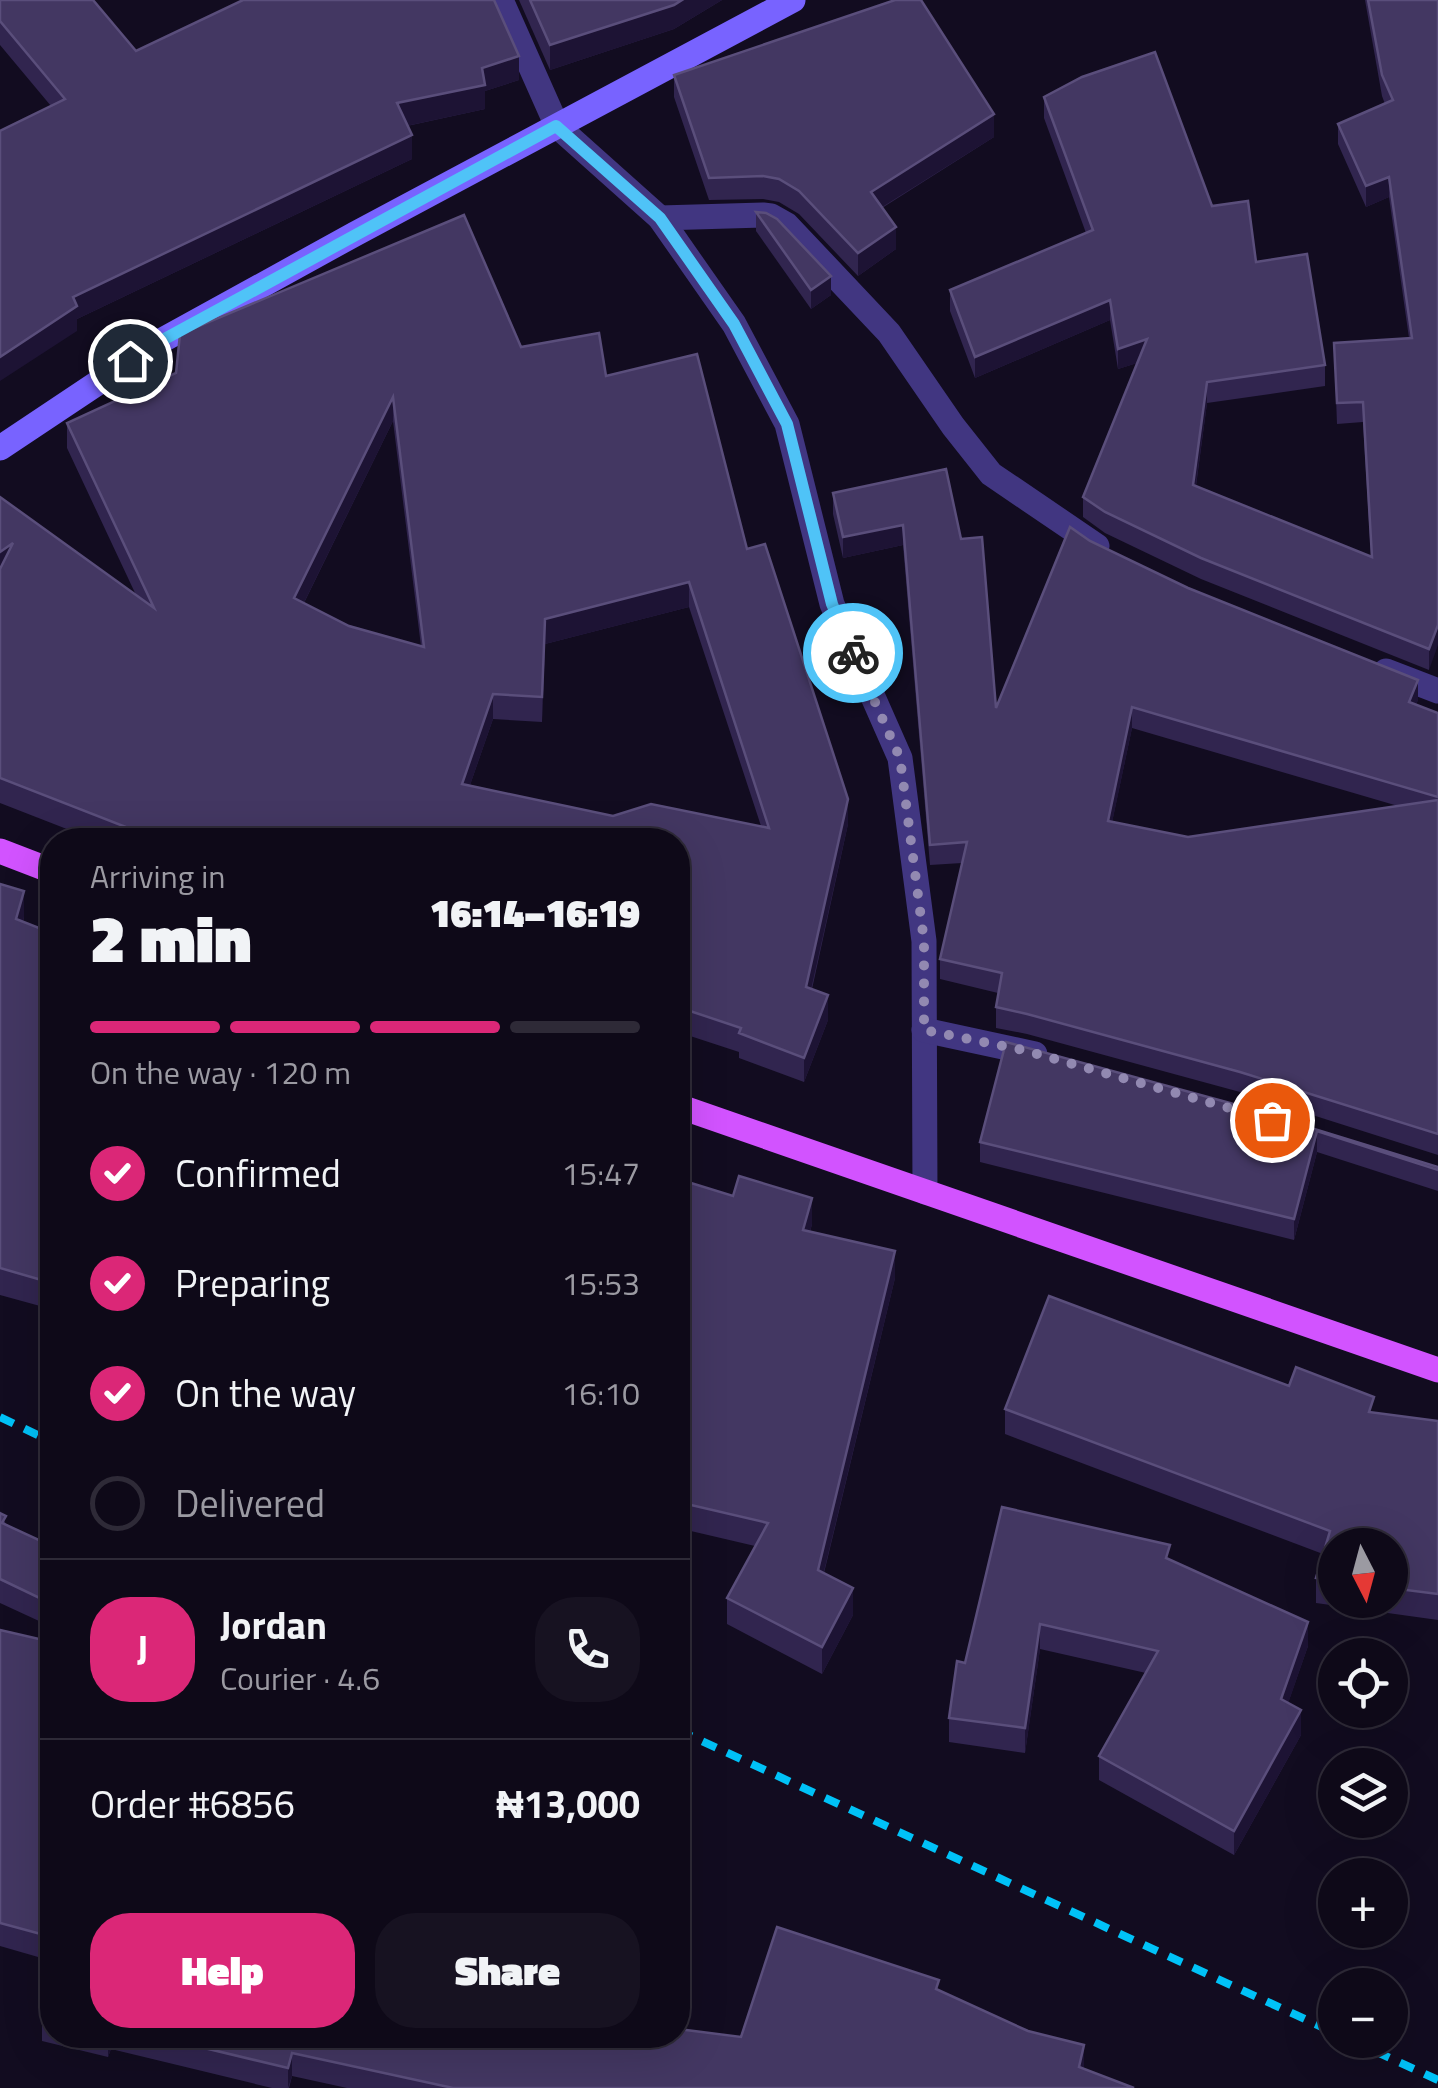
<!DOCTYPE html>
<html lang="en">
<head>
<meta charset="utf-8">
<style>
	:root { --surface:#0e0918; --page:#171221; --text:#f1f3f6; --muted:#9b9aa2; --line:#2e2a37; --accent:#db2777 }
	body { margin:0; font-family:"Titillium Web",sans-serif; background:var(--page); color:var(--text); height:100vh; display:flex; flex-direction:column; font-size:38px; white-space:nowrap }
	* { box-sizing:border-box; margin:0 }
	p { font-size:32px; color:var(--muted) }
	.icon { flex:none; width:55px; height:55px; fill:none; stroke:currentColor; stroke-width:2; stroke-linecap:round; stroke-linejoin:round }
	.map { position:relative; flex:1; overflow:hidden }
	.details { position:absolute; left:40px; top:828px; width:650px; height:1220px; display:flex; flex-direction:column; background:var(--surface); border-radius:40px; box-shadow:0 10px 40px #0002,0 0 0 2px var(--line) }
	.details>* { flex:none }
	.needle { width:65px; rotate:174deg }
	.buttons { position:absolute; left:1318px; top:1528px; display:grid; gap:20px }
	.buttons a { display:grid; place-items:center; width:90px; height:90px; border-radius:50%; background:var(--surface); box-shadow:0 10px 40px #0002,0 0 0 2px var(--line); font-size:50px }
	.pin { position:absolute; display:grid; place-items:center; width:85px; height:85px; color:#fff; margin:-42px; border:5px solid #fff; border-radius:50%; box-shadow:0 2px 10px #0007 }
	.courier { position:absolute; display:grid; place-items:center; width:100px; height:100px; margin:-50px; border:8px solid #4fc3f7; border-radius:50%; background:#fff; color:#222; box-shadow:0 2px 12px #0007 }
	.summary em { font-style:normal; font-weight:800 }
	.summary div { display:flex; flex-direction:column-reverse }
	.summary { display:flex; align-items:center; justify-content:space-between; height:170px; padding:0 50px }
	h1 { font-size:65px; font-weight:800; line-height:75px }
	.bar { display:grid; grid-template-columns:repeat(4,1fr); gap:15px 10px; align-content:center; height:120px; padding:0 50px }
	.bar i { height:12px; border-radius:8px; background:var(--line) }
	.bar .current { background:var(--accent) }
	.bar p { grid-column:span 4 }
	.line { display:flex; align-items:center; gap:25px; padding:0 50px; border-top:2px solid var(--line) }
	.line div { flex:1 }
	.round { display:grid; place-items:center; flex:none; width:105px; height:105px; border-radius:40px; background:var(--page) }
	ol { padding:0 50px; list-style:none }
	li { display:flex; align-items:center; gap:30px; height:110px }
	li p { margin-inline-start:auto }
	li .icon { padding:10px; border-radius:50%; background:var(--accent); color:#fff; stroke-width:4 }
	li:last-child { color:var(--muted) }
	li i { width:55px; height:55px; border:5px solid var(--line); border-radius:50% }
	.action { display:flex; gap:20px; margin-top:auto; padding:20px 50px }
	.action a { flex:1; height:115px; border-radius:40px; background:var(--accent); color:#fff; font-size:40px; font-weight:800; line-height:115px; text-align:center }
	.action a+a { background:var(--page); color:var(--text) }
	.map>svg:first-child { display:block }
</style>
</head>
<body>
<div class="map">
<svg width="1438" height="2088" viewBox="0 0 1438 2088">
	<rect width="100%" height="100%" fill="#120c20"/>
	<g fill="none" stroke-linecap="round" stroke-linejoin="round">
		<g stroke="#413681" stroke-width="25">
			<polyline points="501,0 557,126 660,218 734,324 787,424 832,604 900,758 924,941 925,1192"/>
			<polyline points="660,218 763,215 771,216 787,225 889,333 953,426 991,474 1097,546"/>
			<polyline points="1386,671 1438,691"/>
			<polyline points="924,1030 1035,1054"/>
		</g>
		<polyline stroke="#7863ff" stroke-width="25" points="0,448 159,342 355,234 793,0"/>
		<g stroke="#d253ff" stroke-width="25">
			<polyline points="0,851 52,871"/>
			<polyline points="678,1106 1438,1370"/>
		</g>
		<g stroke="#00c2f7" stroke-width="8" stroke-dasharray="15 12" stroke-linecap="butt">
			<polyline points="0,1417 52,1442"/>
			<polyline points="678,1730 1335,2033"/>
			<polyline points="1351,2040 1438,2080"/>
		</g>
	</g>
	<g fill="#31254f" fill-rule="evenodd">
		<polygon points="0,0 136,51 519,80 485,91 485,109 407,126 412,159 77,319 77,331 51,106 0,45"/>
		<polygon points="519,0 722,0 674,29 550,70"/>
		<polygon points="1365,0 1438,0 1429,670 1201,579 1105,533 1083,517 1083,497 1137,363 1118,369 1110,320 975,378 950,311 950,290 1086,233 1044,118 1044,97 1212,206 1256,262 1325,365 1325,386 1207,403 1196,486 1371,557 1363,422 1337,424 1334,343 1409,338 1389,197 1366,207 1338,144 1338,124 1385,104 1382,96"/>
		<polygon points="674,75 994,137 882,208 896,249 858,276 799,214 779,202 763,199 709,200 674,97"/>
		<polygon points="756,212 831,295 811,309 756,231"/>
		<path d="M521 347 606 376 747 549 848 824 812 989 828 1020 804 1082 739 1058V1052L678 1032V840H95L0 803V497L136 595 67 448V423ZM393 421 421 646 349 626 304 603ZM689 607 761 826 613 816 470 785 493 719 542 722 545 644Z"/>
		<path d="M946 469 996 708 1090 541 1418 700 1416 704 1438 713V1155L1240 1092 1027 1034 996 1028V1007L998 993 940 979V959L962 863 930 865 903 545 843 558 833 514V493ZM1132 728 1398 806 1188 837 1112 822Z"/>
		<polygon points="0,884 24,917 23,922 52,933 52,1328 51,1328 51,1309 0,1295"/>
		<polygon points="1230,1103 1438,1167 1438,1191 1317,1152 1294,1240 980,1162 980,1142"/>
		<polygon points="678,1179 812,1224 810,1232 895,1278 824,1573 853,1615 822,1674 727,1624 727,1598 755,1546 678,1528"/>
		<path d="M1289 1386 1374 1413 1438 1421V1620L1316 1603V1578L1323 1554 1005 1434V1409ZM1335 1545H1390V1600H1335Z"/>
		<polygon points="0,1513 6,1524 52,1546 52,1627 0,1603"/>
		<polygon points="1170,1559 1308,1646 1288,1703 1301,1735 1234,1855 1099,1780 1099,1756 1146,1673 1040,1649 1025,1753 949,1742 949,1718 965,1663"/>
		<polygon points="0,1630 52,1642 52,1961 0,1946"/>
		<polygon points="52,1976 52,2035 678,2035 741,2037 939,1991 1084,2069 1134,2088 347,2088 292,2076 289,2088 272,2088 111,2049 108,2057 42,2041 42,2017"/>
	</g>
	<g fill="#1d1334">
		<polygon points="682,0 722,0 674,29 550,70 550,45"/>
		<polygon points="519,56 519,80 485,91 485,109 397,128 397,103 482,68"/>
		<polygon points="994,114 994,137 871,214 871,192"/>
		<polygon points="412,135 412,159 77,319 77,331 0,381 0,357 73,297"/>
		<polygon points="1389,177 1389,197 1366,207 1366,186"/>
		<polygon points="896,227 896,249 858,276 858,253"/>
		<polygon points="831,276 831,295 811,309 811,290"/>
		<polygon points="1110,300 1110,320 975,378 975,357"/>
		<polygon points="1147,339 1147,360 1118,369 1118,349"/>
		<polygon points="1207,382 1207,403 1193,506 1193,485"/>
		<polygon points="393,397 393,421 294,623 294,598"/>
		<polygon points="903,525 903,545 843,558 843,537"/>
		<polygon points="13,543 0,577 0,552"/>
		<polygon points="689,582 689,607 545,644 542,722 545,619"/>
		<polygon points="1438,625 1438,645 1429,670 1429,649"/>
		<polygon points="1418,680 1418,700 1409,722 1409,702"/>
		<polygon points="493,694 493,719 462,808 462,784"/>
		<polygon points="1132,707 1132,728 1108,842 1108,821"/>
		<polygon points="848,799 848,824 806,1012 806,987"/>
		<polygon points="24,891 24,917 16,945 16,919"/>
		<polygon points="828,995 828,1020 804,1082 804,1058"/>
		<polygon points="1317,1131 1317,1152 1294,1240 1294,1219"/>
		<polygon points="812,1198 812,1224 803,1257 803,1230"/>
		<polygon points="895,1251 895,1278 818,1596 818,1570"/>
		<polygon points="853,1588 853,1615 822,1674 822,1647"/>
		<polygon points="1308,1622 1308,1646 1281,1724 1281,1699"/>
		<polygon points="1040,1624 1040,1649 1025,1753 1025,1728"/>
		<polygon points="1301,1710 1301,1735 1234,1855 1234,1831"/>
		<polygon points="108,2035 111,2035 111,2049 108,2057"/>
		<polygon points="1084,2045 1084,2068 1079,2088 1079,2067"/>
		<polygon points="292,2053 292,2076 288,2088 288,2068"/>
	</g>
	<g fill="#433762" stroke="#5a4e7b" stroke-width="2.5" fill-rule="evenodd">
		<polygon points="0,0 93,0 136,51 243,0 494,0 519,56 482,68 485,85 397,103 412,135 73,297 77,306 0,357 0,131 65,99 0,21"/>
		<polygon points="530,0 682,0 674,5 550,45"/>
		<polygon points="895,0 921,0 994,114 871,192 896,227 858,253 799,191 779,179 763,176 709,178 674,75"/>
		<polygon points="1368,0 1438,0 1438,625 1429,649 1201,558 1105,512 1083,497 1147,339 1118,349 1110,300 975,357 950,290 1093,230 1044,97 1082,77 1155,52 1212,206 1248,201 1256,262 1307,254 1325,365 1207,382 1193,485 1372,557 1363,402 1337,403 1334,343 1412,338 1389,177 1366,186 1338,124 1393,100 1382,75"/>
		<polygon points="756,212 766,213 777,219 831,276 811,290"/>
		<path d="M464 215 521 347 599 333 606 376 697 354 747 549 765 544 848 799 806 987 828 995 804 1058 739 1033 741 1028 678 1007V840H159L0 778V569L13 543 0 552V497L154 608 67 423 176 373 180 334ZM393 397 424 647 349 626 294 598ZM689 582 769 828 651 804 613 816 462 784 493 694 542 697 545 619Z"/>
		<polygon points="946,469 961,539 982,537 996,708 1070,527 1090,541 1188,588 1418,680 1409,702 1438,713 1438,797 1132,707 1108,821 1188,837 1438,800 1438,1134 1240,1072 1027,1014 996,1007 1002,973 940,959 967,842 930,845 903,525 843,537 833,493"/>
		<polygon points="0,884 24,891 16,919 52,933 52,1283 0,1268"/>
		<polygon points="1006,1042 1230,1103 1438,1167 1438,1170 1317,1131 1294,1219 980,1142"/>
		<polygon points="739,1176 812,1198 803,1230 895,1251 818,1570 853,1588 822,1647 727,1598 768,1523 678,1502 678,1179 733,1196"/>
		<polygon points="1049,1296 1289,1386 1296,1367 1374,1397 1369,1412 1438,1421 1438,1594 1390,1588 1390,1545 1335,1545 1335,1580 1316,1578 1330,1531 1005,1409"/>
		<polygon points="1002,1507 1170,1545 1166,1558 1308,1622 1281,1699 1301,1710 1234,1831 1099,1756 1158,1651 1040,1624 1025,1728 949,1718 957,1661 965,1663"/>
		<polygon points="0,1513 6,1516 2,1523 52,1546 52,1604 0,1579"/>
		<polygon points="0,1630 52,1642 52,1937 0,1923"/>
		<polygon points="777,1927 939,1980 936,1989 1028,2031 1084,2045 1079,2067 1134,2088 453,2088 292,2053 288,2068 150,2035 678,2035 678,2029 741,2037"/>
		<polygon points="52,1976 52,2020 42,2017"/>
	</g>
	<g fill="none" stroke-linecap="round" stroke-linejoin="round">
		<polyline stroke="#9289b1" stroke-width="10" stroke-dasharray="0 18" points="853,653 900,758 924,941 924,1030 1023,1050 1272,1120"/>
		<polyline stroke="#4fc3f7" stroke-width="12" points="130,361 159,342 556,126 660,218 734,324 787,424 832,604 853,653"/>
	</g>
</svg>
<div class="buttons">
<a><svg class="needle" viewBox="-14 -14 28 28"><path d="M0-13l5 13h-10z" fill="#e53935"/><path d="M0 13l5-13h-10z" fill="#9b9aa2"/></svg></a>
<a><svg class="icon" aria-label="locate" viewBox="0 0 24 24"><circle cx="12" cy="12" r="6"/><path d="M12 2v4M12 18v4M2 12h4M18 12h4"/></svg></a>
<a><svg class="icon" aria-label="layers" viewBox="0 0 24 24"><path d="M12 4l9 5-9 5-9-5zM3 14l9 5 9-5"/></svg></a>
<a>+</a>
<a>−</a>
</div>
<div class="pin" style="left:1272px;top:1120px;background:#ea580c"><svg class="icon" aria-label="bag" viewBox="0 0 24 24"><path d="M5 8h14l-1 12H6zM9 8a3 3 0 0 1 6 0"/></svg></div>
<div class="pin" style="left:130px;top:361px;background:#1f2937"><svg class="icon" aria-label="home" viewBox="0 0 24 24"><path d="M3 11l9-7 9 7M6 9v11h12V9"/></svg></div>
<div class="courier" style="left:853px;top:653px"><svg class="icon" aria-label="bike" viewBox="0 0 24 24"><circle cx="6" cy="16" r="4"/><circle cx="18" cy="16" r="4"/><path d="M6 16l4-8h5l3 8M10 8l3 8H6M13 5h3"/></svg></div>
<section class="details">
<div class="summary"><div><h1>2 min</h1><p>Arriving in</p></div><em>16:14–16:19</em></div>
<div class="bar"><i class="current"></i><i class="current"></i><i class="current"></i><i></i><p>On the way · 120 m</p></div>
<ol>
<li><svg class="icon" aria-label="check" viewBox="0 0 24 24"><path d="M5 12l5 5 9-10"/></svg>Confirmed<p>15:47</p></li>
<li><svg class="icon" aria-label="check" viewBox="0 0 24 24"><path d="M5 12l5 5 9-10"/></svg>Preparing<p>15:53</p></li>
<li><svg class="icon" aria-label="check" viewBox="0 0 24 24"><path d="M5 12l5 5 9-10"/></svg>On the way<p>16:10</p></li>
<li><i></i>Delivered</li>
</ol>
<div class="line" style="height:180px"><b class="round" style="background:var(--accent);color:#fff">J</b><div><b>Jordan</b><p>Courier · 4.6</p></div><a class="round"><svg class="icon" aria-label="phone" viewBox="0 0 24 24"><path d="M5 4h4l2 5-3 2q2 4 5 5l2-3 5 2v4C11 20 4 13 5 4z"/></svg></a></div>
<div class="line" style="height:130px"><div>Order #6856</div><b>₦13,000</b></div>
<div class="action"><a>Help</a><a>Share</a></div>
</section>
</div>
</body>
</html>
